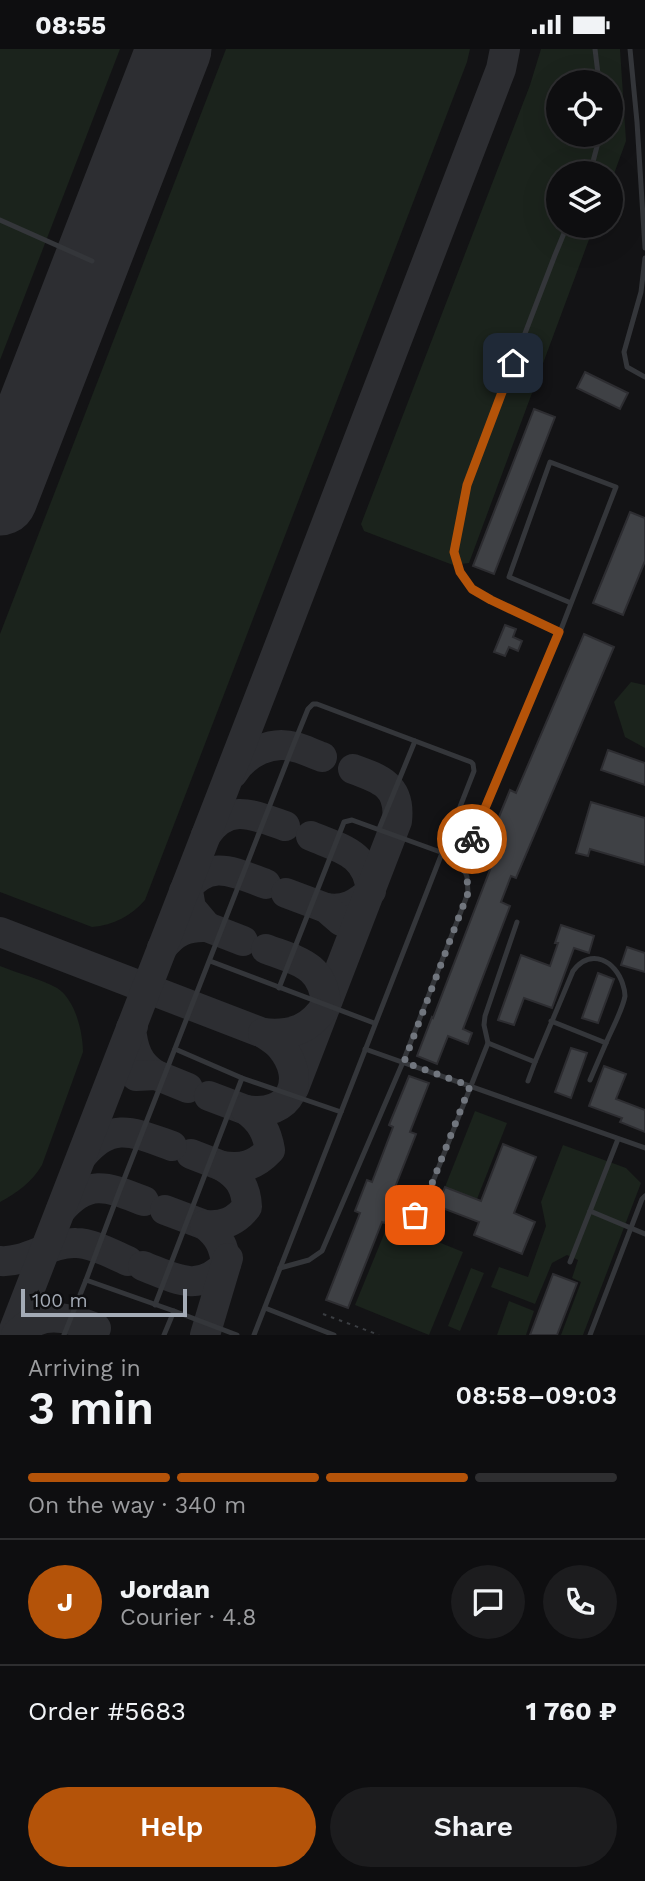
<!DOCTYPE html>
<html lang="en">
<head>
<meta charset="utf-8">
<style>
	:root { --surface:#0e0e10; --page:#1c1c1e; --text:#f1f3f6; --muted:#9b9c9f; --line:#2e2e30; --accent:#b45309 }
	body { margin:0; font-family:"Work Sans",sans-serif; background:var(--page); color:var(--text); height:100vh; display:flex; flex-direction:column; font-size:26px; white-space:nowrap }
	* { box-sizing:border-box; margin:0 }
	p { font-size:23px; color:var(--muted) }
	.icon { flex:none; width:38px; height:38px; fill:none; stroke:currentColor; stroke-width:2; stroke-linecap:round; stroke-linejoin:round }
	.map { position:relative; height:1286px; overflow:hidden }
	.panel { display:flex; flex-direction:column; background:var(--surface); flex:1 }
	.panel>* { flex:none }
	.fabs { position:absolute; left:546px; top:21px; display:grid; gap:14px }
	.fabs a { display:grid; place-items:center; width:77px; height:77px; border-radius:50%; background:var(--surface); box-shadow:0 7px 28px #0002,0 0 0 2px var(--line); font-size:35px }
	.scale { position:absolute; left:21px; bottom:18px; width:166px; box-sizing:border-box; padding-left:7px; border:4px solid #a4abb6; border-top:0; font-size:19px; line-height:24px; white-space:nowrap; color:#a4abb6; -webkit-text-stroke:5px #0e0e10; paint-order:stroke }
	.pin { position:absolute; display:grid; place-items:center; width:60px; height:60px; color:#fff; margin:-30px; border-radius:14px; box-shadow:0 4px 10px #0006 }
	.courier { position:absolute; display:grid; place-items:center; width:70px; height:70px; margin:-35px; border:5px solid #b45309; border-radius:50%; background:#fff; color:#222; box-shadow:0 2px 9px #0007 }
	.headline em { font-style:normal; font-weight:600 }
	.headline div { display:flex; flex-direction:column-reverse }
	.headline { display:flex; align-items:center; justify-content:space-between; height:119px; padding:0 28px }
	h1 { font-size:46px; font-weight:600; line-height:52px }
	.bar { display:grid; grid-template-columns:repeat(4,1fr); gap:10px 7px; align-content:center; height:84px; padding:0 28px }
	.bar i { height:9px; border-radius:5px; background:var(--line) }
	.bar .selected { background:var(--accent) }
	.bar p { grid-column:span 4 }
	.line { display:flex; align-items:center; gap:18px; padding:0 28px; border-top:2px solid var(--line) }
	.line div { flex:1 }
	.round { display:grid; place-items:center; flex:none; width:74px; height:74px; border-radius:37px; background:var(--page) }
	.button { display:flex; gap:14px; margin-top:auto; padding:14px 28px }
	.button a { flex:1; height:80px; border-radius:42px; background:var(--accent); color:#fff; font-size:28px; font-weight:600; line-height:80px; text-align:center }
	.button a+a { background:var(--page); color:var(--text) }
	.status { display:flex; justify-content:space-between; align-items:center; height:49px; padding:0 35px; background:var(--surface); direction:ltr }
	.status svg { height:19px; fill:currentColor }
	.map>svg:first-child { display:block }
</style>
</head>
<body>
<div class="status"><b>08:55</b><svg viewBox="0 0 49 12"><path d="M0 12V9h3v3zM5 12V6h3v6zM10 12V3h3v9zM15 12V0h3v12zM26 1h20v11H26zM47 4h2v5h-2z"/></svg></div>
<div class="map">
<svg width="645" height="1286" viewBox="0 0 645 1286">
	<rect width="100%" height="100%" fill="#131315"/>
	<g fill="#1b231c" fill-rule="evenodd">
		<polygon points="0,0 120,0 0,311"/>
		<path d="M226 0H470L467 13 145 851C131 867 114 876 92 878L0 843V585Z"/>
		<path d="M541 0H620L626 92 611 133V124H558V177H594L469 514 453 516 364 482 361 475 530 36ZM558 33H611V86H558Z"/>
		<polygon points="631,633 645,636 645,699 625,688 614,653"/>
		<path d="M0 917C17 924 41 930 57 939 75 950 83 983 83 1003L42 1116C32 1133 17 1144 0 1153Z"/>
		<polygon points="475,1062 507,1074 477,1150 445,1138"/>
		<polygon points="563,1096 626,1119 641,1134 583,1286 561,1286 581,1233 572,1229 578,1211 567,1206 552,1214 535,1255 491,1238 499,1218 528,1228 546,1177 541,1153"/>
		<polygon points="389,1173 463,1203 429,1286 355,1256"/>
		<polygon points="471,1219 484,1224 460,1282 448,1277"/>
		<polygon points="509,1252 534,1262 526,1286 497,1286"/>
	</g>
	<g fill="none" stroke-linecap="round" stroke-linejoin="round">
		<g stroke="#2d2e32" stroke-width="30">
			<path d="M233 724C246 704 271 691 295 698 304 700 313 705 322 708"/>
			<path d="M206 786C228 753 254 766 285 777"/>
			<path d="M311 787C342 800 367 804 371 842 357 855 345 862 326 859"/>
			<path d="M184 842C210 809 233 823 266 835"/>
			<polyline points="286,844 326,859 341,872"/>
			<polyline points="207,878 243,892"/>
			<polyline points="0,883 263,984"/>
			<path d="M162 899C174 883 187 877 207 878L191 859 187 836"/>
			<path d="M133 977 131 979C133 1000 138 1015 156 1026"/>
			<polyline points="136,1027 156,1026 188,1039"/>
			<path d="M294 1039 397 772C401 737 381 730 353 720"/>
			<polyline points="209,1047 246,1061"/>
			<polyline points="191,1105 222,1117"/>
			<path d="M83 1106C112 1071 135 1084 172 1097"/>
			<path d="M61 1161C89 1128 110 1139 144 1152"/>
			<polyline points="165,1161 205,1176"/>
			<path d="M0 1212C27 1214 49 1193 76 1194 93 1194 112 1205 128 1212"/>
			<path d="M143 1217C174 1229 199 1245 226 1215 224 1197 219 1187 205 1176 223 1178 236 1172 247 1158 246 1138 239 1127 222 1117 242 1120 255 1117 270 1101 267 1083 261 1072 246 1061 291 1069 308 1030 281 998 276 992 269 988 263 984 292 987 311 980 326 956 324 916 298 912 266 900"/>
			<polyline points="12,1286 267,629 501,20 505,0"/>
			<path d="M16 1286C41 1260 66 1268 96 1279"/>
			<polyline points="205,1286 228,1209"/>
		</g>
		<polyline stroke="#2d2e32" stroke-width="75" points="0,449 174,0"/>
	</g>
	<g fill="#3f4145" stroke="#2d2d31" stroke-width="2">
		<polygon points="585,323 628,344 620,360 577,339"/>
		<polygon points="534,360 555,368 494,525 473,517"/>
		<polygon points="630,463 645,469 645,512 623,566 593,554"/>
		<polygon points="505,576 516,580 513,588 522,592 518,602 509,598 505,607 494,603"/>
		<polygon points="584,585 614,598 516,829 511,827 501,853 510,857 463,980 472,984 468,995 448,987 437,1015 417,1007 432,968 433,969 491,818 480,814 510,741 516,744"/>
		<polygon points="608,701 645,714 645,736 601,721"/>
		<polygon points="591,753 645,769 645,816 590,800 588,807 576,804"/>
		<polygon points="561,876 594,887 589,904 574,899 552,959 524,949 514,976 498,971 521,906 550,917 558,894 555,894"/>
		<polygon points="627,898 645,904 645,923 621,916"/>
		<polygon points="598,924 614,930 598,974 582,969"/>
		<polygon points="571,999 587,1004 571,1049 555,1043"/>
		<polygon points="604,1017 626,1025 616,1050 645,1061 645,1083 620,1073 622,1069 589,1057"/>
		<polygon points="409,1027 429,1034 410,1083 416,1085 394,1141 398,1143 385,1174 382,1173 348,1259 326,1251 360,1164 355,1162 367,1131 372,1133 393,1078 389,1076"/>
		<polygon points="503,1095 536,1108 514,1164 535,1173 522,1205 474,1186 479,1173 437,1157 445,1138 481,1152"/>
		<polygon points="553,1225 577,1234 557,1286 530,1286"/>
	</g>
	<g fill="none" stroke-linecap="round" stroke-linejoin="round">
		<polyline stroke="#3a3d41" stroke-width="2" stroke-dasharray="3.5 5" stroke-linecap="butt" points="323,1265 379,1286"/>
		<g stroke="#34363a" stroke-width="5">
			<polyline points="595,0 599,33"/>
			<polyline points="630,0 637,73 645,199"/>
			<polyline points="590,124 600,86"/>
			<polyline points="0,171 92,212"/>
			<polyline points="567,177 555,206 467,436 455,503 460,523 472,539 491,551 560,583 616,438 550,413 509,528 571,554"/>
			<polyline points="645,209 641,243 624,303 627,318 645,328"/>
			<polyline points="379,780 415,692"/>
			<polyline points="210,912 374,974"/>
			<polyline points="279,939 344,773 352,771 457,809 466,804 560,583"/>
			<path d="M488 994 535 1013 573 922C591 898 616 912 623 936 624 939 625 943 625 947 623 960 611 982 606 994L551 972"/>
			<polyline points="175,1000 242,1029"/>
			<polyline points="365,1000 645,1099"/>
			<polyline points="590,1031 606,994"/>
			<polyline points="528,1032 535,1013"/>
			<polyline points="618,1090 590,1162 645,1185"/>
			<polyline points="401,1164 415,1166 422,1160 488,994 484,976 485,967 517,873"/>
			<polyline points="570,1213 590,1162"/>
			<polyline points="280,1219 309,1211 322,1202 403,1013 468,844 467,828 460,809"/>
			<polyline points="155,1256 242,1029 341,1063"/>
			<polyline points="265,1259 334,1286"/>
			<polyline points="64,1286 86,1231"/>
			<polyline points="164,1286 174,1262"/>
			<polyline points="237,1286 174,1262 86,1231 119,1143 293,697 308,660 313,655 317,655 471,713 473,715 474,722 254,1286"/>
			<polyline points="590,1286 642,1150 645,1147"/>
		</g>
	</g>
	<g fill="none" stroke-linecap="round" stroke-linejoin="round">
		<polyline stroke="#71767e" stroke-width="7" stroke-dasharray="0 12.6" points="415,1166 422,1160 470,1037 404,1013 468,844 467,828 460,809 466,804 472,790"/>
		<polyline stroke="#b45309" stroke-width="9" points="472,790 559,583 491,551 472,540 460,523 454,503 467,436 513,314"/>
	</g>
</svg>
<div class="fabs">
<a><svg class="icon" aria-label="locate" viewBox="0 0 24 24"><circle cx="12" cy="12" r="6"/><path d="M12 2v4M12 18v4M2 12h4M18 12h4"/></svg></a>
<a><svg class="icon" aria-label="layers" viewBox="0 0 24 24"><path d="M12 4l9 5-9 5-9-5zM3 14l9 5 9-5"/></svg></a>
</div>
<div class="scale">100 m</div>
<div class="pin" style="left:415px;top:1166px;background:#ea580c"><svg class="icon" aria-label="bag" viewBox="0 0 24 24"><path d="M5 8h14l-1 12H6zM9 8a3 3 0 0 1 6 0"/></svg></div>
<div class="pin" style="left:513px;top:314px;background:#1f2937"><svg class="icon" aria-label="home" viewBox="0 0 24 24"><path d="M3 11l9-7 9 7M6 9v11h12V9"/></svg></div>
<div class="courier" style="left:472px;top:790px"><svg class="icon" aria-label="bike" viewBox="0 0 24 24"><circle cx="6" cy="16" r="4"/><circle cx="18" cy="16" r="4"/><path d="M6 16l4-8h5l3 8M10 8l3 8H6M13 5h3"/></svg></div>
</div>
<section class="panel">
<div class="headline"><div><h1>3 min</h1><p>Arriving in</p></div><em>08:58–09:03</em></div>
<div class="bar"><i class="selected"></i><i class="selected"></i><i class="selected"></i><i></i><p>On the way · 340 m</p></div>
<div class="line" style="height:126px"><b class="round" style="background:var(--accent);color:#fff">J</b><div><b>Jordan</b><p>Courier · 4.8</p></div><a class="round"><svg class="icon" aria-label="chat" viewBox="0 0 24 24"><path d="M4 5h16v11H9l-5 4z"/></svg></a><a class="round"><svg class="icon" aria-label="phone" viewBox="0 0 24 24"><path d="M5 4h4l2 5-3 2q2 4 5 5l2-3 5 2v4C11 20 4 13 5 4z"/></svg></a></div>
<div class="line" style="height:91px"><div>Order #5683</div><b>1 760 ₽</b></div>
<div class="button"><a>Help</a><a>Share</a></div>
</section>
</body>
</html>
